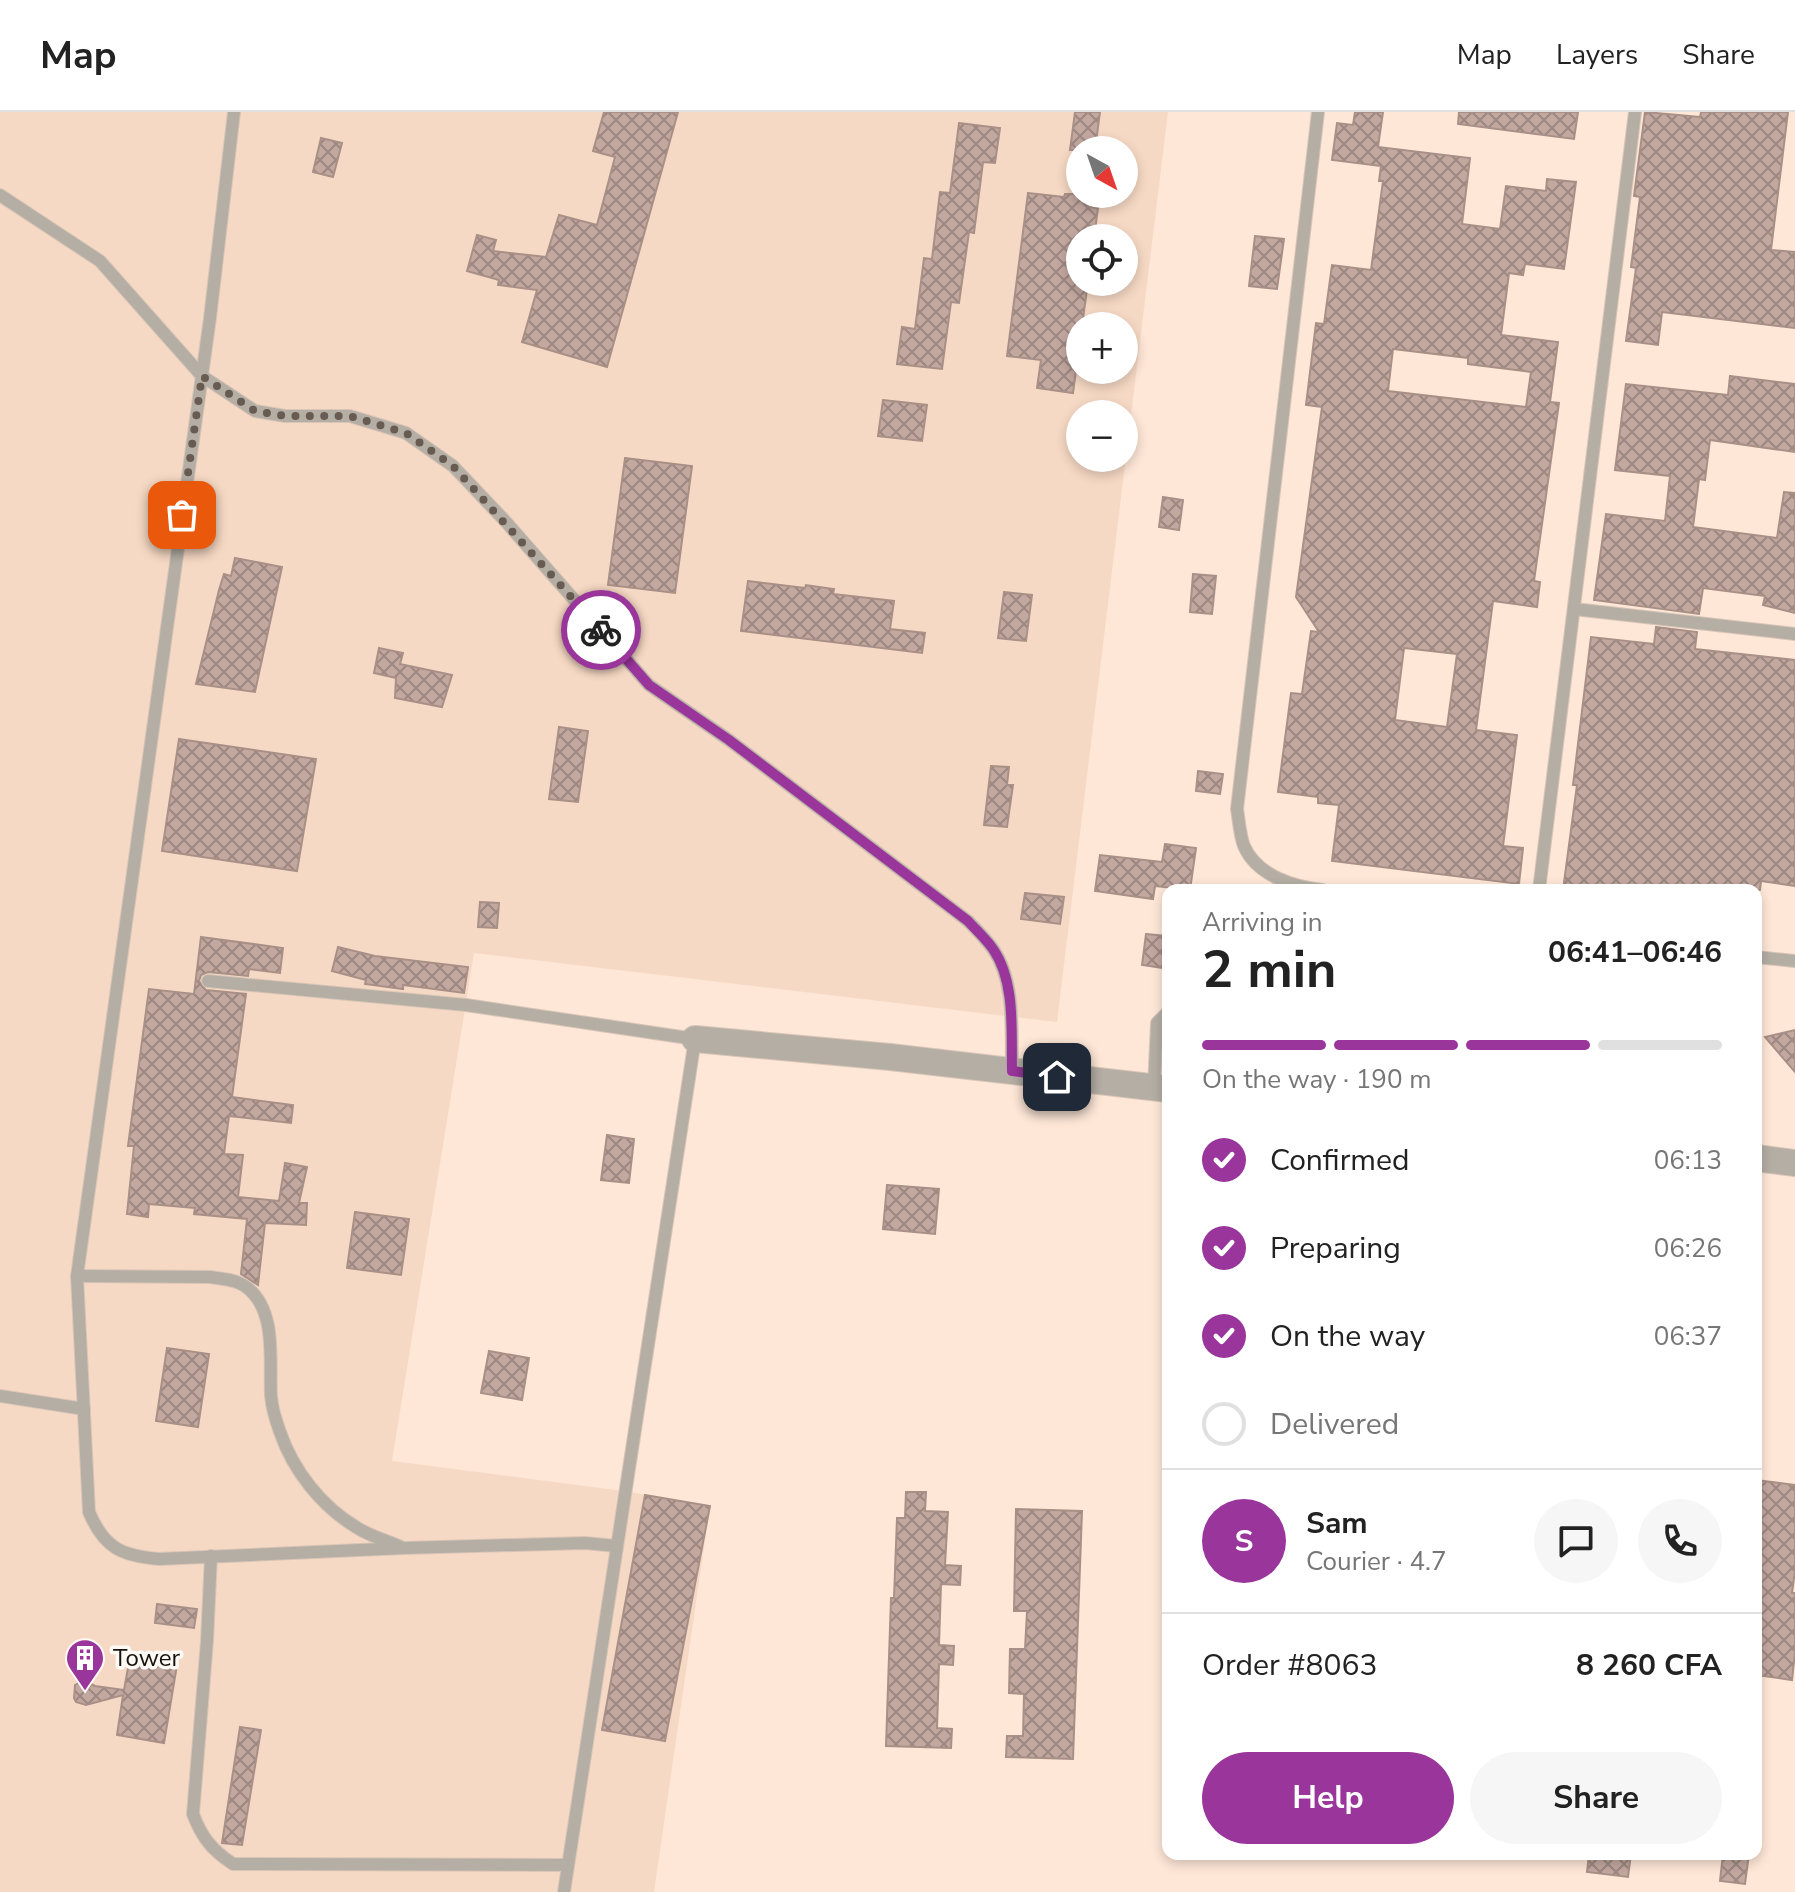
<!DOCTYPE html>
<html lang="en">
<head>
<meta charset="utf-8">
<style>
	:root { --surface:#fff; --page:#f6f6f6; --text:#222; --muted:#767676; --line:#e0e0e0; --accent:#99359b }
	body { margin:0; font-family:"Nunito Sans",sans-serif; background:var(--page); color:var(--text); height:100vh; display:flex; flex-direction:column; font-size:30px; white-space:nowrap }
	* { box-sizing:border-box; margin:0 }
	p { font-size:26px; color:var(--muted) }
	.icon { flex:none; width:44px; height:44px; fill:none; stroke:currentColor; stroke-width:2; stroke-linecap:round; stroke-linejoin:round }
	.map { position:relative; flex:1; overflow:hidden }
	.panel { position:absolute; left:1162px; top:772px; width:600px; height:976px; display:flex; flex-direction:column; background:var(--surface); border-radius:16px; box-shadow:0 4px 12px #0003 }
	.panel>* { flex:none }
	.needle { width:52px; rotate:140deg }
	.tools { position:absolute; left:1066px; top:24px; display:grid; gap:16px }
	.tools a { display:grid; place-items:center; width:72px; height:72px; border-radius:50%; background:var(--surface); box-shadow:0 4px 12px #0003; font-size:40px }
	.pin { position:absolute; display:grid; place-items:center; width:68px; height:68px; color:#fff; margin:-34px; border-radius:16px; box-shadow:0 4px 12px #0006 }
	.courier { position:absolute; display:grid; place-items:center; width:80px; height:80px; margin:-40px; border:6px solid #99359b; border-radius:50%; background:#fff; color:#222; box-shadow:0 2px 10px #0007 }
	.head em { font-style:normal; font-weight:700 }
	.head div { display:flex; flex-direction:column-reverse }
	.head { display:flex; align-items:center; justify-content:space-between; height:136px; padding:0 40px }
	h1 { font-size:52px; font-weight:700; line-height:60px }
	.bar { display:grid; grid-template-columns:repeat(4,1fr); gap:12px 8px; align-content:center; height:96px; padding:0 40px }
	.bar i { height:10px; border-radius:6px; background:var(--line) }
	.bar .active { background:var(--accent) }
	.bar p { grid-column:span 4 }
	.line { display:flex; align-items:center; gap:20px; padding:0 40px; border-top:2px solid var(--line) }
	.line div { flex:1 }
	.round { display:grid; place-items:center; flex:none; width:84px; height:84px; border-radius:42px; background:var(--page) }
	ol { padding:0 40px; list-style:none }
	li { display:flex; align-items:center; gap:24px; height:88px }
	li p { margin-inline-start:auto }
	li .icon { padding:8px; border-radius:50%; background:var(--accent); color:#fff; stroke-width:4 }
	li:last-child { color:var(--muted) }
	li i { width:44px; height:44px; border:4px solid var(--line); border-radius:50% }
	.action { display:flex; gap:16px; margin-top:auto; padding:16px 40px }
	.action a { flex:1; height:92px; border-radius:48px; background:var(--accent); color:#fff; font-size:32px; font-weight:700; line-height:92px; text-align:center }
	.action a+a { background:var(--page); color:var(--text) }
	header { display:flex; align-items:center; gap:48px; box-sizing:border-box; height:112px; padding:0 40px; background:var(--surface); border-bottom:2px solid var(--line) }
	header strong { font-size:38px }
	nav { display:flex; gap:44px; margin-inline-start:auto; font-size:28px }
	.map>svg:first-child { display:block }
</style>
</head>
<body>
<header>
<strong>Map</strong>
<nav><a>Map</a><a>Layers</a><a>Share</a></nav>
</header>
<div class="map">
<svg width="1795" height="1780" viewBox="0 0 1795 1780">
	<defs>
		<pattern id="building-cross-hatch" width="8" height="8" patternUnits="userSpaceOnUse" patternTransform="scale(2)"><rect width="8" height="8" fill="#c3a8a0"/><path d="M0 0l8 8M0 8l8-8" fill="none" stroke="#9d8781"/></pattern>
	</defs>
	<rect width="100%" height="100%" fill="#fee7d7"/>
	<path fill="#f6d9c4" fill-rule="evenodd" d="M0 0H1168L1057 910 474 841 392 1349 624 1379 710 1394 654 1780H0ZM1080 38H1124V82H1080ZM1080 126H1124V170H1080ZM1080 214H1124V258H1080ZM1080 302H1124V346H1080Z"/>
	<g fill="url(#building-cross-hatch)" stroke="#a99087" stroke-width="2" fill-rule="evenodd">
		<polygon points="604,0 678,0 607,255 522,230 537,178 498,173 499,168 467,159 477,123 496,128 493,139 546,145 559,103 597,113 615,45 593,39"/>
		<polygon points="1075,0 1100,0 1095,38 1070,38"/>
		<path d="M1355 0H1383L1378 35 1470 46 1462 112 1500 117 1506 74 1546 79 1547 67 1576 70 1564 157 1525 152 1523 163 1509 161 1501 223 1558 230 1550 290 1559 291 1534 469 1540 470 1537 495 1493 489 1476 618 1517 623 1503 734 1523 736 1519 772 1332 749 1339 693 1318 691V685L1278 680 1291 581 1302 582 1311 519 1319 520 1296 485 1322 295 1306 293 1316 211 1324 212 1332 153 1371 158 1383 69H1379L1381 54 1332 48 1337 11 1353 13ZM1393 237 1468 246V252L1531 260 1526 295 1388 279ZM1404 536 1457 542 1447 615 1395 608Z"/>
		<polygon points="1459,0 1578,0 1574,27 1458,12"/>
		<polygon points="1645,0 1700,5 1701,0 1788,0 1771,138 1795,140 1795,216 1662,200 1658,233 1626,229 1636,156 1631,155 1640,85 1634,84"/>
		<polygon points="959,11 1000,16 995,51 983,50 974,121 969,120 959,191 951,190 942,257 897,252 902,215 915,217 924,146 932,147 940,80 950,81"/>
		<polygon points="321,26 342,31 333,65 313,60"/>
		<polygon points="1028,81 1064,85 1065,82 1090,82 1088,95 1098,96 1094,126 1080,126 1080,170 1088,170 1073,281 1037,276 1041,248 1007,244"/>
		<polygon points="1255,124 1284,127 1277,177 1249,174"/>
		<polygon points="1730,264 1795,272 1795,340 1710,328 1705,368 1699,367 1693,415 1777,426 1784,380 1795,381 1795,501 1763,493 1765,484 1703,476 1699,502 1594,488 1606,402 1665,409 1670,364 1615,358 1626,272 1728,283"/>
		<polygon points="883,288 927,293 922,329 878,324"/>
		<polygon points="625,346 692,354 675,481 608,473"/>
		<polygon points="1163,385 1183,388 1179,418 1159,415"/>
		<polygon points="235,446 282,455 255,580 196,572 219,478 224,462 231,464"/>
		<polygon points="1193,462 1216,464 1212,502 1190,500"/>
		<polygon points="748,469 805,476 806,473 834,477 833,482 894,489 890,517 925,521 922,541 741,519"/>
		<polygon points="1004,480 1032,483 1026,529 998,526"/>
		<polygon points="1656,515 1697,520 1695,537 1795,548 1795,774 1761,769 1760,778 1563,778 1577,673 1573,673 1591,525 1654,532"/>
		<polygon points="379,536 403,541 400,552 452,563 442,595 395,586 396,566 374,561"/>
		<polygon points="559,615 588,619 578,690 549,687"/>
		<polygon points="179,627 316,647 297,759 162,739"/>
		<polygon points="991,654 1009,655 1007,673 1013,673 1007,715 984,713"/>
		<polygon points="1198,659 1223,662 1220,682 1196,679"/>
		<polygon points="1165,732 1196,736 1190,778 1155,774 1153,787 1095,779 1100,743 1162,750"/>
		<polygon points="1025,781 1064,785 1060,812 1021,807"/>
		<polygon points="480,790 499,791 497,816 478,815"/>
		<polygon points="1146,822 1167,824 1163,856 1142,853"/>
		<polygon points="201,825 283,836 280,861 249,857 248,864 208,860 201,863 199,869 206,878 246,882 232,985 293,993 291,1011 229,1004 224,1042 243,1043 238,1085 279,1089 285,1051 307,1055 299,1091 307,1091 306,1113 265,1111 258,1173 241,1162 247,1107 194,1102 195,1096 149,1092 148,1105 127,1102 134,1034 128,1034 149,877 194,882"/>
		<polygon points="338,835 375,844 468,855 464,881 403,873 403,877 365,872 366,868 332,859"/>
		<polygon points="1795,918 1795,960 1765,925"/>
		<polygon points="607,1023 634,1027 629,1071 601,1068"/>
		<polygon points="887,1073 939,1077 935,1122 883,1117"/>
		<polygon points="355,1100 409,1107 401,1163 347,1156"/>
		<polygon points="167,1236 209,1242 198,1315 156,1309"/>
		<polygon points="489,1239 529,1246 522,1288 481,1281"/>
		<polygon points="1756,1368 1795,1373 1795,1459 1792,1481 1795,1481 1795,1541 1792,1568 1756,1563"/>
		<polygon points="906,1380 926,1380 925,1399 948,1400 945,1453 961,1454 960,1473 941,1472 939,1533 954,1534 953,1553 939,1552 937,1616 952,1617 951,1636 886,1634 891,1486 894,1486 897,1406 905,1406"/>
		<polygon points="645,1383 710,1394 665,1629 602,1618"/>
		<polygon points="1016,1397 1082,1399 1073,1647 1006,1645 1007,1624 1023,1624 1024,1582 1009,1581 1010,1537 1025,1537 1027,1499 1014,1499"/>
		<polygon points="157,1492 197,1497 194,1516 155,1511"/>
		<polygon points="130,1545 177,1553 164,1631 117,1623 123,1583 86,1593 76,1590 74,1586 75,1573 84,1568 95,1574 124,1578"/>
		<polygon points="240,1615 261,1618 242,1733 222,1731"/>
		<polygon points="1589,1742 1631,1742 1628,1765 1587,1760"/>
		<polygon points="1723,1742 1749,1742 1745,1772 1720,1769"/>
	</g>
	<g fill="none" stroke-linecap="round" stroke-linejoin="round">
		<g stroke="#d9c5b6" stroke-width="14">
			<g id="lane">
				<path d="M234 0 210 206 77 1164 89 1400C104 1436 122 1444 159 1447L404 1436 585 1431 616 1434"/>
				<path d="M1318 0 1237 697C1239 709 1240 724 1244 734 1257 764 1294 775 1323 778"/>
				<path d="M0 83 100 149 202 264 255 299 285 304H350L406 321 453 354 506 410 649 573 729 628 968 809C977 818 986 827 993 837 1016 870 1011 921 1012 959"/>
				<polyline points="1574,497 1795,522"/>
				<polyline points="1539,778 1635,0"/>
				<polyline points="1756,845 1795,849"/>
				<polyline points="208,869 466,893 695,927 564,1780"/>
				<polyline points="1154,976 1157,911 1168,900"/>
				<path d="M77 1164 210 1165C221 1167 235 1167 245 1174 278 1197 269 1250 271 1284 272 1296 276 1309 280 1320 293 1358 321 1394 356 1415 369 1424 386 1428 401 1435"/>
				<polyline points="0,1284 84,1297"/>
				<path d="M211 1444 207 1529 193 1702C202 1726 212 1738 233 1752L568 1753"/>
			</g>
		</g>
		<g stroke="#d9c5b6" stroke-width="28">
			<g id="street">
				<polyline points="695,927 890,945 1168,977"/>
				<polyline points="1756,1046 1795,1051"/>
			</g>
		</g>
		<use href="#lane" stroke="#b4aea5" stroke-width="12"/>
		<use href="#street" stroke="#b4aea5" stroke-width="26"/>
	</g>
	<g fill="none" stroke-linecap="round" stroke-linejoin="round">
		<polyline stroke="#685c52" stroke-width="8" stroke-dasharray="0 14.4" points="182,403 202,264 255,299 285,304 350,304 406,321 453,354 601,518"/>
		<path stroke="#99359b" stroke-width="10" d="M601 518 649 573 729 628 968 809C976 818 986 827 993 837 1016 870 1011 921 1012 959L1057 965"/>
	</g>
	<defs>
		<g id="building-pin" transform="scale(2)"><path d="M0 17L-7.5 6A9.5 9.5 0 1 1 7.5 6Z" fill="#99359b" stroke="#fdf9f5"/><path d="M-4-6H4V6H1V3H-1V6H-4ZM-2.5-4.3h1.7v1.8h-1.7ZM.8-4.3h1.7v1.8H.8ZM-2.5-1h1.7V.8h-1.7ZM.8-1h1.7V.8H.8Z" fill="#fff"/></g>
	</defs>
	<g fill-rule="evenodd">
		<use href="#building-pin" x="85" y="1546"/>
	</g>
	<g text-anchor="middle" stroke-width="7" stroke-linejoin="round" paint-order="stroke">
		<g font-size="24" fill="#18110b" stroke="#fdf9f5" text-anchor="start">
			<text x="113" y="1554">Tower</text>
		</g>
	</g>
</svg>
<div class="tools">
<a><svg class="needle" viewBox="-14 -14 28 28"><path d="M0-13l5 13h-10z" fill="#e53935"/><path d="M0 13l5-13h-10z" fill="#767676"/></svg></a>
<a><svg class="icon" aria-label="locate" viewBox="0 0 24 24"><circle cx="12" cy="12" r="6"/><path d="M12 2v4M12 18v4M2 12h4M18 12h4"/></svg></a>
<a>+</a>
<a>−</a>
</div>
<div class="pin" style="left:182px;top:403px;background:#ea580c"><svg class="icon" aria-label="bag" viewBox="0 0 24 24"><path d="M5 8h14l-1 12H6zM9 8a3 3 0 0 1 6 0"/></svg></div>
<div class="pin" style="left:1057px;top:965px;background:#1f2937"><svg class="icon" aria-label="home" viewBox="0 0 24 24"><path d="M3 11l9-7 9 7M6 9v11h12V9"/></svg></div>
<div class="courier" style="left:601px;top:518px"><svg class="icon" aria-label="bike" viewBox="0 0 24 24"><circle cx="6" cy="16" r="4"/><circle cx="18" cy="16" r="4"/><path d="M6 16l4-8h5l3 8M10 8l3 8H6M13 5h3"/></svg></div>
<section class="panel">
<div class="head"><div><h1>2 min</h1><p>Arriving in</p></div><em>06:41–06:46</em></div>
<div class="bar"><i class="active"></i><i class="active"></i><i class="active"></i><i></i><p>On the way · 190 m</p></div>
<ol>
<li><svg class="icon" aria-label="check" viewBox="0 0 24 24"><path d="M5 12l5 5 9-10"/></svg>Confirmed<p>06:13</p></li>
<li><svg class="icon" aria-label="check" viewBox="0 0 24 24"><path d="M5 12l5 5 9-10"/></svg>Preparing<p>06:26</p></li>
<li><svg class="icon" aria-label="check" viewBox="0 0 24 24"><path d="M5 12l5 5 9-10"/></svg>On the way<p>06:37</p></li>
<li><i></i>Delivered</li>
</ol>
<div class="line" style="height:144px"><b class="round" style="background:var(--accent);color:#fff">S</b><div><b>Sam</b><p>Courier · 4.7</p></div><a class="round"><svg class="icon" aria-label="chat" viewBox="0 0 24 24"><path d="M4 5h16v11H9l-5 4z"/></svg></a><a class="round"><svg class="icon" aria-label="phone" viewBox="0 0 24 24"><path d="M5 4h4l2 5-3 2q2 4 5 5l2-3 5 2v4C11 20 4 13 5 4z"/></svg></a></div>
<div class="line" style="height:104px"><div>Order #8063</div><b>8 260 CFA</b></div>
<div class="action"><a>Help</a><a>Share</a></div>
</section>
</div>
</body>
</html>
